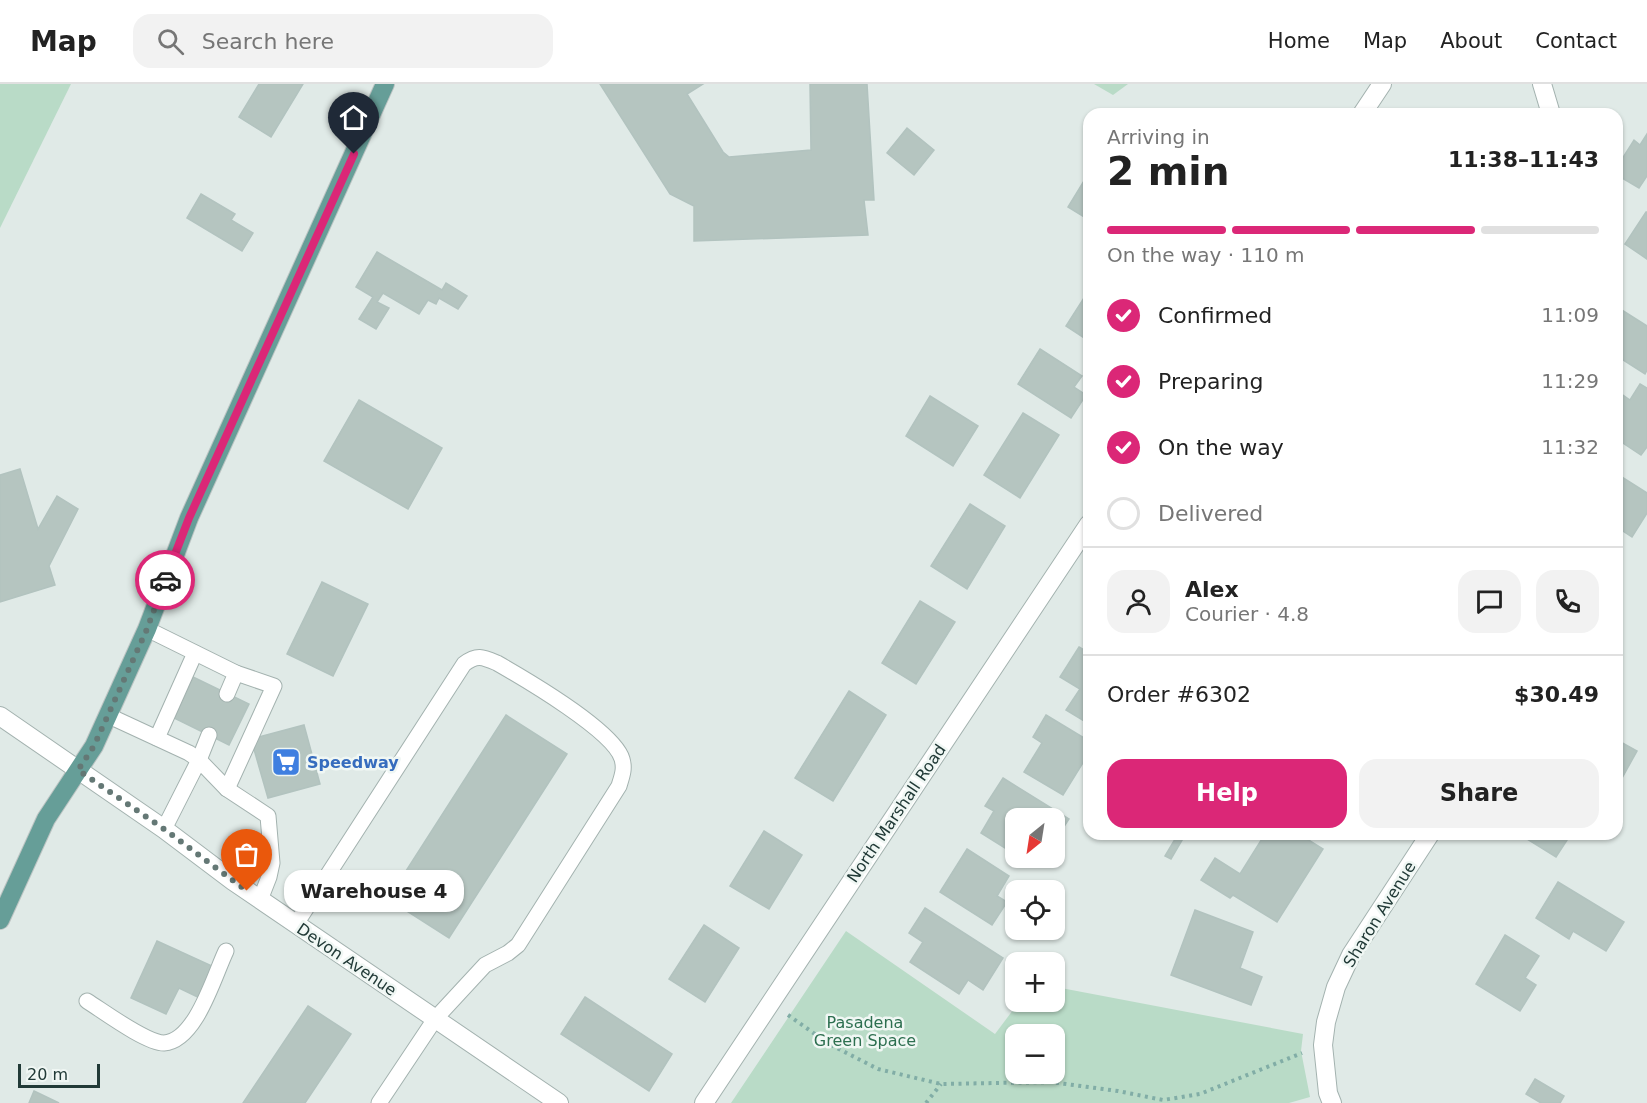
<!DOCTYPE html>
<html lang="en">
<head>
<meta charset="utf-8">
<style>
	:root { --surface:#fff; --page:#f2f2f2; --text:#222; --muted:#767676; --line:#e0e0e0; --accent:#db2777 }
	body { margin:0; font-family:"DejaVu Sans",sans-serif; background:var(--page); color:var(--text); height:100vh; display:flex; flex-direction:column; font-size:22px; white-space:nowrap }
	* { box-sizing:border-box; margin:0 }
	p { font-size:20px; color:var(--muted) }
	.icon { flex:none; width:33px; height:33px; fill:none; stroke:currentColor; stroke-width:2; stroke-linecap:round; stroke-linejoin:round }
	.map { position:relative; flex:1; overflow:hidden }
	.side { position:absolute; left:1083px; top:24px; width:540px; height:732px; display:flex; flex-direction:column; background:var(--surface); border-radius:18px; box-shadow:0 2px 4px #0004 }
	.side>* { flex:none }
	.needle { width:39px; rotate:210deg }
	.fabs { position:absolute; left:1005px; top:724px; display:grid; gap:12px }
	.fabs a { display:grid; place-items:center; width:60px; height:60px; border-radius:12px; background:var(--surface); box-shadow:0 2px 4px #0004; font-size:30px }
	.scale { position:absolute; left:18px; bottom:15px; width:82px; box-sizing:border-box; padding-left:6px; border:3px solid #213a37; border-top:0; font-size:16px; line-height:21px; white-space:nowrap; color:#213a37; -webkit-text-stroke:4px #f0f7f4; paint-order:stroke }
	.pin { position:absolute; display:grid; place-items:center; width:51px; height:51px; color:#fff; margin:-62px -26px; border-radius:50% 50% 50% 0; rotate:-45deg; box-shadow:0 0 6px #0007 }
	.pin .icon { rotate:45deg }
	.courier { position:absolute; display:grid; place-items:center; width:60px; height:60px; margin:-30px; border:4px solid #db2777; border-radius:50%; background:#fff; color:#222; box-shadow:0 2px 8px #0007 }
	.bubble { position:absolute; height:42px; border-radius:18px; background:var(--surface); box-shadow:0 2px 4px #0004; font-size:20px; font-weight:600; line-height:42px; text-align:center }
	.headline em { font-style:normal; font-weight:600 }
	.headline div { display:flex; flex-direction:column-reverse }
	.headline { display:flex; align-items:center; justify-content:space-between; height:102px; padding:0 24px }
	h1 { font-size:39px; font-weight:600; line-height:45px }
	.bar { display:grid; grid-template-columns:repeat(4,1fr); gap:9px 6px; align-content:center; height:72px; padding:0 24px }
	.bar i { height:8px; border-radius:4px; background:var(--line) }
	.bar .on { background:var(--accent) }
	.bar p { grid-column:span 4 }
	.line { display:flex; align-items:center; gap:15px; padding:0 24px; border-top:2px solid var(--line) }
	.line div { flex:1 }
	.round { display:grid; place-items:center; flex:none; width:63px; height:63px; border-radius:18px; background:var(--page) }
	ol { padding:0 24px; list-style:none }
	li { display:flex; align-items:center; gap:18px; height:66px }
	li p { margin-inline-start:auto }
	li .icon { padding:6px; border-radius:50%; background:var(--accent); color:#fff; stroke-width:4 }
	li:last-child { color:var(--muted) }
	li i { width:33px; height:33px; border:3px solid var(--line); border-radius:50% }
	.action { display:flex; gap:12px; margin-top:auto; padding:12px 24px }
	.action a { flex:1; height:69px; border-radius:18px; background:var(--accent); color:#fff; font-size:24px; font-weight:600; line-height:69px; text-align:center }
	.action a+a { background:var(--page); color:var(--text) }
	header { display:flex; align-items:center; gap:36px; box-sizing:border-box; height:84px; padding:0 30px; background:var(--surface); border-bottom:2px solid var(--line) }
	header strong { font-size:28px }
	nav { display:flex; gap:33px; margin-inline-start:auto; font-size:21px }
	.search { width:420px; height:54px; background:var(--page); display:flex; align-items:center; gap:15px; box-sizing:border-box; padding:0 21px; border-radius:18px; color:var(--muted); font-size:22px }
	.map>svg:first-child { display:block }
</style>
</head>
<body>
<header>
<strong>Map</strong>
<div class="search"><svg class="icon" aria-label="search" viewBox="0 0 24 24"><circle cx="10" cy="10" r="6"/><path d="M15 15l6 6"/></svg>Search here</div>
<nav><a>Home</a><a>Map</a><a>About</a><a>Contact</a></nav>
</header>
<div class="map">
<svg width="1647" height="1019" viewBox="0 0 1647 1019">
	<rect width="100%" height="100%" fill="#e0eae7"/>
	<g fill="#b9dbc7" fill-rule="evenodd">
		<polygon points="0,0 71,0 0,144"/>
		<polygon points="1094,0 1128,0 1113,11"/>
		<path d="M846 847 995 950 1019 918H1054L1055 899 1061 904 1303 950 1301 967 1310 1013 1289 1019H731ZM1016 951H1054V990H1016Z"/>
	</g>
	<g fill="#b5c5c0" stroke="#b2c3bf" stroke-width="1.5">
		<polygon points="259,0 303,0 271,53 239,33"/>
		<polygon points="600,0 703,0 687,10 723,68 729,73 811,66 810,0 867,0 874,116 864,116 868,151 694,157 694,122 670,110"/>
		<polygon points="907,44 934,66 914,91 887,69"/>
		<polygon points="1647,50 1647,92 1639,104 1617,91 1617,83 1634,56 1640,61"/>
		<polygon points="1087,92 1089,93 1089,136 1068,123"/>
		<polygon points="201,110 235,130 231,136 253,149 242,167 187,134"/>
		<polygon points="1646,128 1647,128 1647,175 1625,160"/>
		<polygon points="377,168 442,206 446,199 467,212 458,225 439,214 436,220 428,216 419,230 383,209 377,218 389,224 376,245 359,235 373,213 356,203"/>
		<polygon points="1089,206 1089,257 1066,242"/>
		<polygon points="1617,223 1647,242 1647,286 1645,290 1617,272"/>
		<polygon points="1040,265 1082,292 1074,303 1086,311 1071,334 1018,300"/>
		<polygon points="1640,300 1647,304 1647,363 1641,371 1617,355 1617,307 1630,316"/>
		<polygon points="930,312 978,342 953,382 906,352"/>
		<polygon points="359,316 442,364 408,425 324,377"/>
		<polygon points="1023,329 1059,351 1020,414 984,391"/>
		<polygon points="20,385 38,445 57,412 78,425 49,482 55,501 0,518 0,391"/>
		<polygon points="1617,390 1647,409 1647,429 1632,453 1617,443"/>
		<polygon points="970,420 1005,442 967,505 931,482"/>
		<polygon points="322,498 368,520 333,592 287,570"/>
		<polygon points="920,517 955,538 916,600 882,579"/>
		<polygon points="1079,563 1089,569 1089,640 1066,626 1080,605 1060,593"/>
		<polygon points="193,593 249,620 229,661 174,634"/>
		<polygon points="849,607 886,631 833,717 795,694"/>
		<polygon points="506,631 567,670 449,854 388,815"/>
		<polygon points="1046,631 1089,657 1089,669 1063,711 1024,688 1042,659 1033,653"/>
		<polygon points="304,641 320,700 268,714 251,655"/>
		<polygon points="1617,656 1637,667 1617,703"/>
		<polygon points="1003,694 1069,735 1059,750 1054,748 1054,735 1016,735 1016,771 981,749 994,727 985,722"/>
		<polygon points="764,747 802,771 769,825 730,802"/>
		<polygon points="1178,750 1185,751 1171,775 1165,772"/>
		<polygon points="1265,750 1299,750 1323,765 1277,838 1233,811 1230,814 1201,796 1215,774 1240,790"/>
		<polygon points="1519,750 1571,750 1556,773"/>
		<polygon points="967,765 1009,792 997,812 1007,818 992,841 940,808"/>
		<polygon points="1021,774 1038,774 1033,782"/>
		<polygon points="1558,798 1624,838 1606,867 1573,847 1569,855 1536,834"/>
		<polygon points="925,824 1003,874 983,906 968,896 959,910 910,878 923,858 909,849"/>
		<polygon points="1195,826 1253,848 1240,884 1262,893 1251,921 1171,891"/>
		<polygon points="704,841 739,864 705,918 669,895"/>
		<polygon points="1505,851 1539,872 1525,894 1536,901 1520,927 1476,900"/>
		<polygon points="157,857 223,887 208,918 179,904 166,930 131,914"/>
		<polygon points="585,913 672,970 649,1007 561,950"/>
		<polygon points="308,922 351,950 305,1019 243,1019"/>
		<polygon points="1535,995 1564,1012 1560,1019 1541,1019 1526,1010"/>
		<polygon points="34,1007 59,1019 29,1019"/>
	</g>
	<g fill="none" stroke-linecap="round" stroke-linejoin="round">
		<g stroke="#a3b2af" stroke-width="17">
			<g id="lane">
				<polyline points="147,545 236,589 227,610"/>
				<polyline points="107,631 189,669 199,676 227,705 268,732 272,779 269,793 260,816"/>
				<polyline points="157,654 195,569"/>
				<polyline points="227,705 274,602 236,589"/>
				<polyline points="164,745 199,676 209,651"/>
				<path d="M296 840 464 580C477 570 483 573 497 579 525 595 614 647 622 675 625 685 622 692 619 702L518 861 508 869 485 881 435 935 379 1019"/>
				<path d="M87 917C103 927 146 959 164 959 196 957 214 892 226 867"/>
			</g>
		</g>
		<g stroke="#a3b2af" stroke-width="20">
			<g id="street">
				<polyline points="1542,0 1551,30"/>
				<polyline points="1362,30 1382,0"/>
				<polyline points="0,632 164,745 233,797 559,1019"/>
				<polyline points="704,1019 1089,440"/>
				<polyline points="1332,1019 1328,1009 1323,961 1326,938 1336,903 1351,871 1430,750"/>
			</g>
		</g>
		<g stroke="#bcc4c3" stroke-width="20">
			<polyline id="primary" points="0,836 46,735 94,662 147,545 189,434 385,0"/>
		</g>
		<g stroke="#81ada6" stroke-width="4" stroke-dasharray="3 4.5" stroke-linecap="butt">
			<polyline points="788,931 829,960 878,985 941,1000 1051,998 1118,1007 1163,1016 1200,1010 1302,969"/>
			<polyline points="926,1019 941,1000"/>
		</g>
		<use href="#lane" stroke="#fff" stroke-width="15"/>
		<use href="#street" stroke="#fff" stroke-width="18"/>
		<use href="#primary" stroke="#669e98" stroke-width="18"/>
	</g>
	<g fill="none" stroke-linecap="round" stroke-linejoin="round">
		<polyline stroke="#647875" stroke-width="6" stroke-dasharray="0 10.8" points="165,496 147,545 94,662 78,686 164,745 247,807"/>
		<polyline stroke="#db2777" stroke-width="8" points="165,496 189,434 354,70"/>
	</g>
	<defs>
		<g id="supermarket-square" transform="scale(1.5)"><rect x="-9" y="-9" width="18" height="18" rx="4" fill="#3f7fe0" stroke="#f0f7f4"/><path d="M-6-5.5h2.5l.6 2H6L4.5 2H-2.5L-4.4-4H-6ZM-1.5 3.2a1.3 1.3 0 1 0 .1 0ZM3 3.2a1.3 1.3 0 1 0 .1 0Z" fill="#fff"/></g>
	</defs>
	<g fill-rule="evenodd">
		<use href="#supermarket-square" x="286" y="678"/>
	</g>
	<g text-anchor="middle" stroke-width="5" stroke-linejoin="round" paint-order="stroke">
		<g font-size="16" font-weight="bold" fill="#366cbe" stroke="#f0f7f4" text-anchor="start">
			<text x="307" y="684">Speedway</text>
		</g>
		<g font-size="16" fill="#213a37" stroke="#f0f7f4">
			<text transform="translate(896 729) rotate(-56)" y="6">North Marshall Road</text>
			<text transform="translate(1379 830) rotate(-58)" y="6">Sharon Avenue</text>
			<text transform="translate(347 875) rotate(34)" y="6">Devon Avenue</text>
		</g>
		<g font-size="16" fill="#2d6f50" stroke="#f0f7f4">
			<text x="865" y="944">Pasadena<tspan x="865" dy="18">Green Space</tspan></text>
		</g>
	</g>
</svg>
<div class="fabs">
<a><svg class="needle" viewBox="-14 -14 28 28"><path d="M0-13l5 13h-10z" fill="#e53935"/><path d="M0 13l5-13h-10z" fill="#767676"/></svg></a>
<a><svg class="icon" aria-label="locate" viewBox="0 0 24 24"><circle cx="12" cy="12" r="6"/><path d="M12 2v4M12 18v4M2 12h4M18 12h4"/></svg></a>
<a>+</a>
<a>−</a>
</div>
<div class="scale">20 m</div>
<div class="pin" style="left:247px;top:807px;background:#ea580c"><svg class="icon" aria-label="bag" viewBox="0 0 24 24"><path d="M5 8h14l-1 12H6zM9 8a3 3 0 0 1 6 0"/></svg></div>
<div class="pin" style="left:354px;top:70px;background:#1f2937"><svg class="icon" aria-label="home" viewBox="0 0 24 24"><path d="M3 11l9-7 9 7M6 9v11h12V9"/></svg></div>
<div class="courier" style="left:165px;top:496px"><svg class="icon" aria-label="car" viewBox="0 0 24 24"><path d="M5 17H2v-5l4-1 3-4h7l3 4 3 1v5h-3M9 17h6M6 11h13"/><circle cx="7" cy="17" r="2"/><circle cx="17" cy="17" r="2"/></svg></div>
<div class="bubble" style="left:284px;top:786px;width:180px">Warehouse 4</div>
<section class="side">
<div class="headline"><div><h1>2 min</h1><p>Arriving in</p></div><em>11:38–11:43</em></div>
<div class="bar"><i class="on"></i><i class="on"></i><i class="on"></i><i></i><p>On the way · 110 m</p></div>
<ol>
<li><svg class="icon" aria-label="check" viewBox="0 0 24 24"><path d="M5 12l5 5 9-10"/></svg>Confirmed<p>11:09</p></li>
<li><svg class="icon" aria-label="check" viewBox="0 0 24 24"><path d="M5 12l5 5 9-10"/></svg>Preparing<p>11:29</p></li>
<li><svg class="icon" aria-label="check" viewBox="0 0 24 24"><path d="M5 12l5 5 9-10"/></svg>On the way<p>11:32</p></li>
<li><i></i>Delivered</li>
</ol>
<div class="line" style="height:108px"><a class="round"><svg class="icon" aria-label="person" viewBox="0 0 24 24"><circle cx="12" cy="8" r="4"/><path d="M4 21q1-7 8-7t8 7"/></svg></a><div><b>Alex</b><p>Courier · 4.8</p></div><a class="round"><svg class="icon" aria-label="chat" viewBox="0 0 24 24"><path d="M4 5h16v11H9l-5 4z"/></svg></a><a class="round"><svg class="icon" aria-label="phone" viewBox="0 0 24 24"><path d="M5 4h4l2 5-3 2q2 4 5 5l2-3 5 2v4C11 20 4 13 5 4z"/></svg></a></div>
<div class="line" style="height:78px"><div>Order #6302</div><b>$30.49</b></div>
<div class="action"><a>Help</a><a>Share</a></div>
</section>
</div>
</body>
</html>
